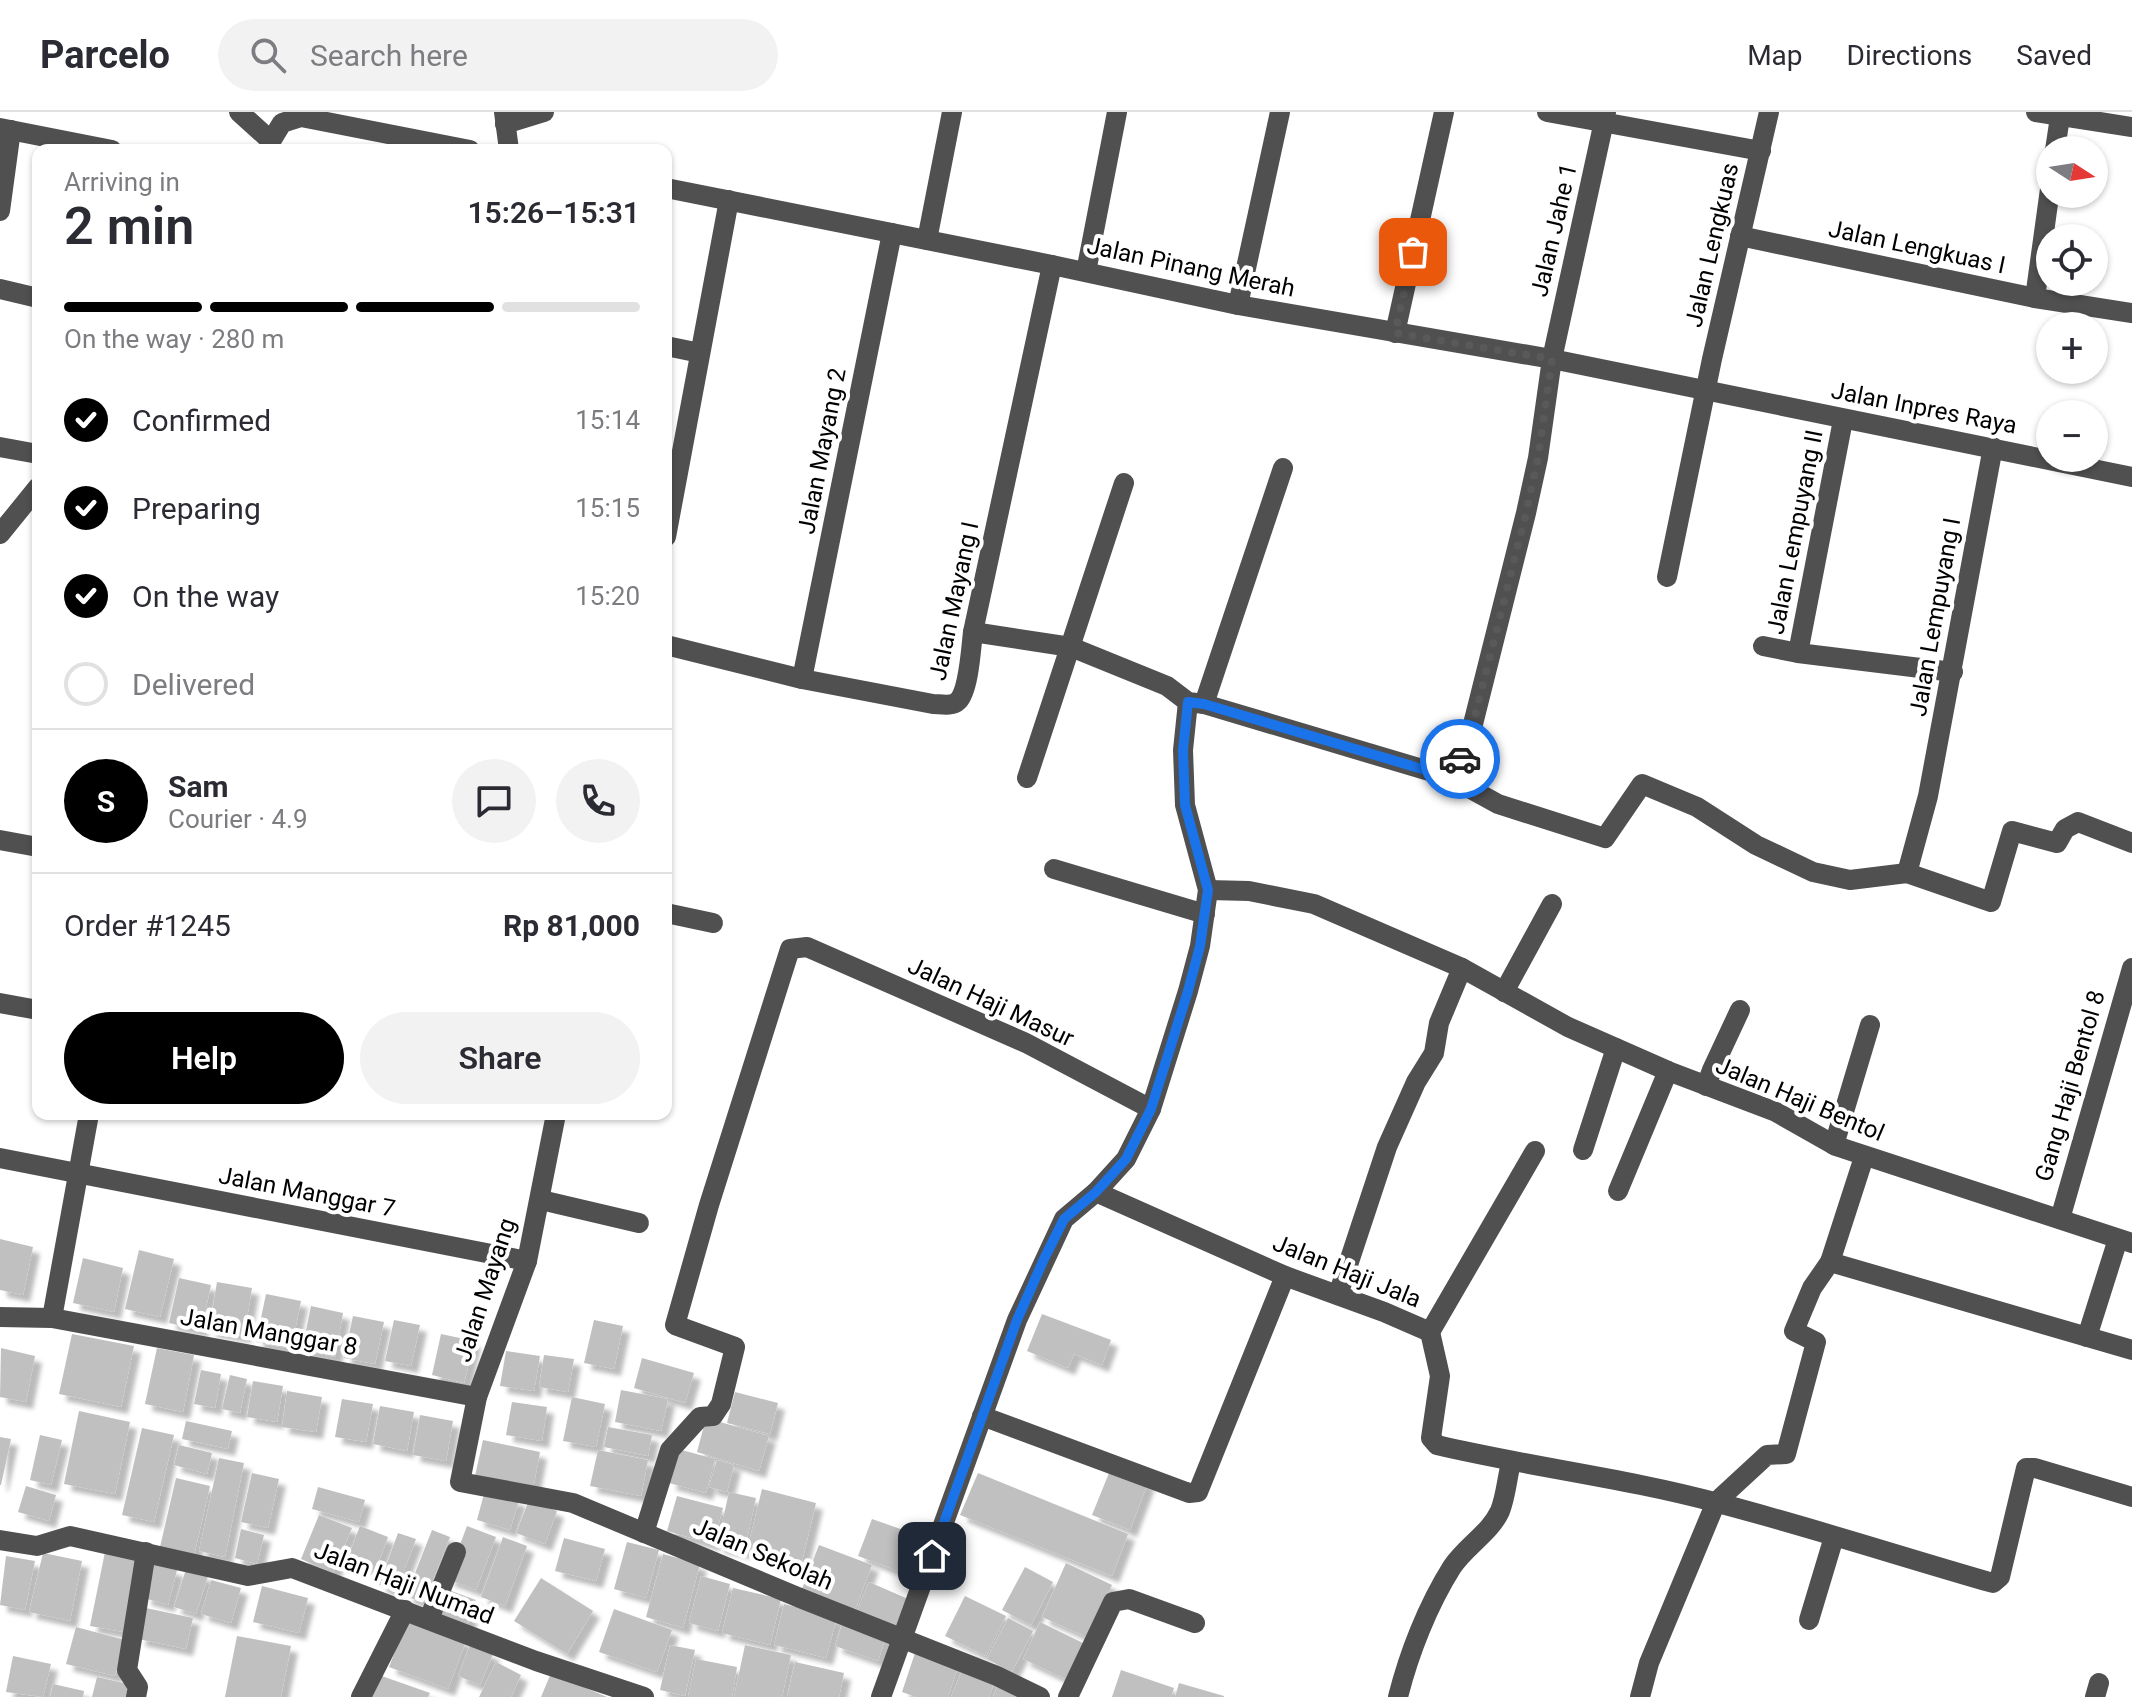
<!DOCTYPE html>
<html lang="en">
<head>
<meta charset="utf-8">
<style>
	:root { --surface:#fff; --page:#f2f2f3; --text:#2b2b33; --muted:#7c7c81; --line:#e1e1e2; --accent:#000 }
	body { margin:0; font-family:Roboto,sans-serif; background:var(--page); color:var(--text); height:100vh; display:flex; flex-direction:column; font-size:30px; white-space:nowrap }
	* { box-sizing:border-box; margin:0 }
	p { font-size:26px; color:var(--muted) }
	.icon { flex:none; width:44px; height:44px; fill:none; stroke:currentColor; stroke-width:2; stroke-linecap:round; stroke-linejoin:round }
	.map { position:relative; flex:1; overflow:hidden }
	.panel { position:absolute; left:32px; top:32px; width:640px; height:976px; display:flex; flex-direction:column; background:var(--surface); border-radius:16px; box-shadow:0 2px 6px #0004 }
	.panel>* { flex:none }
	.needle { width:52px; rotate:102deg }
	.tools { position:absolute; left:2036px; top:24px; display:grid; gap:16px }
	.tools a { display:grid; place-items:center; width:72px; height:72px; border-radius:50%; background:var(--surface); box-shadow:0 2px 6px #0004; font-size:40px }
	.pin { position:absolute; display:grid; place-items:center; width:68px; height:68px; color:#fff; margin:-34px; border-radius:16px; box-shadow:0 4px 12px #0006 }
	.courier { position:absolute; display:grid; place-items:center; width:80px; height:80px; margin:-40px; border:6px solid #1a73e8; border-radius:50%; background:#fff; color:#222; box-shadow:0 2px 10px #0007 }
	.overview em { font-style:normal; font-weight:600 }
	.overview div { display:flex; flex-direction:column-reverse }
	.overview { display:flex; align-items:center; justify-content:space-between; height:136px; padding:0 32px }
	h1 { font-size:52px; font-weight:600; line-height:60px }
	.bar { display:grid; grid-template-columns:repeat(4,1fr); gap:12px 8px; align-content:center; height:96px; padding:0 32px }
	.bar i { height:10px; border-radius:6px; background:var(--line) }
	.bar .selected { background:var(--accent) }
	.bar p { grid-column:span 4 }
	.line { display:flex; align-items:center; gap:20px; padding:0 32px; border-top:2px solid var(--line) }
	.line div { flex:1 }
	.round { display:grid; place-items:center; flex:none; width:84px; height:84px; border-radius:42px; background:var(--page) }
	ol { padding:0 32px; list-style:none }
	li { display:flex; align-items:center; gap:24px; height:88px }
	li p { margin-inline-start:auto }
	li .icon { padding:8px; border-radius:50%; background:var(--accent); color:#fff; stroke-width:4 }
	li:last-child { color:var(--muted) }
	li i { width:44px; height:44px; border:4px solid var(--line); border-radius:50% }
	.cta { display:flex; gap:16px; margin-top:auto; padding:16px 32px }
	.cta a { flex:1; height:92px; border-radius:48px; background:var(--accent); color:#fff; font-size:32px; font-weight:600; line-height:92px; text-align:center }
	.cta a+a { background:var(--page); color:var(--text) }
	header { display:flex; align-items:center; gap:48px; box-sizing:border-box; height:112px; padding:0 40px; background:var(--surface); border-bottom:2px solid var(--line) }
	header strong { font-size:38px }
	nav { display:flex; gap:44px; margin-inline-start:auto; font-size:28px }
	.search { width:560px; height:72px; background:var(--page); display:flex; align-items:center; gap:20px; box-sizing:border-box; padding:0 28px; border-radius:44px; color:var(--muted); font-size:30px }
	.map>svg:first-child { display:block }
</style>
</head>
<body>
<header>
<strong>Parcelo</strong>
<div class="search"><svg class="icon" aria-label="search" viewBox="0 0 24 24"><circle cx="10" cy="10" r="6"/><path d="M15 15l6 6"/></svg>Search here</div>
<nav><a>Map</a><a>Directions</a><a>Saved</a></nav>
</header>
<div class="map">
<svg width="2132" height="1585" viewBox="0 0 2132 1585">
	<defs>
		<filter id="shadow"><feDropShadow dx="7" dy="7" stdDeviation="2" flood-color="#0004"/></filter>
	</defs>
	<rect width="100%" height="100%" fill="#fff"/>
	<g fill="#c0c0c0" filter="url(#shadow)">
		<polygon points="0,1127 33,1135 23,1183 0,1178"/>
		<polygon points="139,1138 174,1147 160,1205 125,1197"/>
		<polygon points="83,1146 123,1156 114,1200 73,1191"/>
		<polygon points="179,1166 211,1173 201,1218 169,1211"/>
		<polygon points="217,1170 252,1176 244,1224 209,1218"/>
		<polygon points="266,1182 301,1189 291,1237 256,1230"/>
		<polygon points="311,1194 343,1201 335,1245 302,1238"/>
		<polygon points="1042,1202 1111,1228 1102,1253 1074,1242 1068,1256 1027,1239"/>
		<polygon points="353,1204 384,1210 375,1252 344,1246"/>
		<polygon points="394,1208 420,1213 411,1254 385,1249"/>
		<polygon points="594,1208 623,1214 614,1257 584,1251"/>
		<polygon points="72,1222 134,1234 121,1295 59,1282"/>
		<polygon points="441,1222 474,1229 464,1271 432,1263"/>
		<polygon points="1,1236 35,1244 26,1290 0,1285"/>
		<polygon points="157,1236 194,1243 183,1300 145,1292"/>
		<polygon points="506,1239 540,1244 534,1279 500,1274"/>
		<polygon points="544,1243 574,1247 568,1280 539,1275"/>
		<polygon points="642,1246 694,1261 685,1291 634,1276"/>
		<polygon points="201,1258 221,1262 215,1296 194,1292"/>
		<polygon points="230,1263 247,1267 240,1301 222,1297"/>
		<polygon points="253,1269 283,1274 277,1310 247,1305"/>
		<polygon points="621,1278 668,1287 661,1319 615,1310"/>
		<polygon points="287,1279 322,1285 316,1320 282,1315"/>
		<polygon points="735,1280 778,1291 770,1322 727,1311"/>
		<polygon points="572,1285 605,1292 596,1335 563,1329"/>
		<polygon points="342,1287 373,1292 366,1330 335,1325"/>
		<polygon points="512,1290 547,1295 542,1329 506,1323"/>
		<polygon points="380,1294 414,1300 407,1339 373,1332"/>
		<polygon points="79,1299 130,1310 115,1382 64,1372"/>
		<polygon points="420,1303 453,1309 446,1349 413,1343"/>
		<polygon points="706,1306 769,1324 759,1359 697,1340"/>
		<polygon points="186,1309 232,1319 228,1337 182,1327"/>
		<polygon points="608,1315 652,1323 648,1344 604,1335"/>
		<polygon points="142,1316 174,1323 154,1410 122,1403"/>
		<polygon points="40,1323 62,1328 51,1373 30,1368"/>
		<polygon points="0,1325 11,1327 1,1373 0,1373"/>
		<polygon points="483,1328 540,1340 533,1377 475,1364"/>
		<polygon points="179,1333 212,1341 207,1362 174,1353"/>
		<polygon points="678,1337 715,1347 706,1381 669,1371"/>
		<polygon points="598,1338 648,1348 641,1384 590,1374"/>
		<polygon points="219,1346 244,1351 225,1445 199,1439"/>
		<polygon points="717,1348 734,1353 727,1380 709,1375"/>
		<polygon points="1111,1356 1148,1370 1130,1418 1092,1403"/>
		<polygon points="252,1361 279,1367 268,1416 241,1410"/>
		<polygon points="978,1361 1128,1422 1112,1464 960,1403"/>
		<polygon points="176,1366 210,1374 194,1443 160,1435"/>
		<polygon points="26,1374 56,1383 49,1409 18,1400"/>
		<polygon points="318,1375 365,1388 359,1410 312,1397"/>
		<polygon points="762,1377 816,1391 802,1449 748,1435"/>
		<polygon points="485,1378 519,1388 510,1418 477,1408"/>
		<polygon points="729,1380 756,1386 744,1440 717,1434"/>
		<polygon points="677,1384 723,1396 713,1432 667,1419"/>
		<polygon points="529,1388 557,1399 545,1432 516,1421"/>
		<polygon points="319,1403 352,1416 333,1461 301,1447"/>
		<polygon points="872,1407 923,1425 909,1463 858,1444"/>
		<polygon points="360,1414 388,1425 375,1459 347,1447"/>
		<polygon points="467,1414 496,1425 476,1478 447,1467"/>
		<polygon points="241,1417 264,1423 257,1452 235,1446"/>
		<polygon points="432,1418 450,1425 424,1491 406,1484"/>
		<polygon points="398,1421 416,1427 396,1480 379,1473"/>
		<polygon points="503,1425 527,1434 505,1494 481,1485"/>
		<polygon points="564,1426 605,1437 596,1469 555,1459"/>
		<polygon points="627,1430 659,1438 646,1486 614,1477"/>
		<polygon points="819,1433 872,1453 853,1503 800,1482"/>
		<polygon points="105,1440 139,1446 124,1520 90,1514"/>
		<polygon points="43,1441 82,1449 70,1509 29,1500"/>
		<polygon points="663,1442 700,1452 683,1516 646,1505"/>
		<polygon points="6,1444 35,1449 25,1498 0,1493"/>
		<polygon points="153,1451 177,1458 168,1493 144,1486"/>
		<polygon points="1066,1451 1112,1473 1089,1526 1042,1505"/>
		<polygon points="1025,1455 1053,1470 1031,1513 1002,1498"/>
		<polygon points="186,1457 208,1464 196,1502 174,1495"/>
		<polygon points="701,1464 730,1472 718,1519 689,1511"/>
		<polygon points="541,1466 593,1499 567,1542 514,1509"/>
		<polygon points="211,1468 241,1476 231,1511 201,1502"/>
		<polygon points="869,1470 908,1487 893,1520 855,1503"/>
		<polygon points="262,1474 308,1486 299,1521 253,1510"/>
		<polygon points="733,1476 781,1487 770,1533 722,1521"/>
		<polygon points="446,1477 476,1488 467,1514 437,1503"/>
		<polygon points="965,1484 1006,1504 986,1544 945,1524"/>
		<polygon points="784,1492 837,1505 826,1546 774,1533"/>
		<polygon points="146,1496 193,1506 186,1537 138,1527"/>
		<polygon points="614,1497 672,1518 657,1560 599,1540"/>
		<polygon points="408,1506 466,1529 448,1577 389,1555"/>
		<polygon points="1008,1506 1033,1519 1012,1560 987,1547"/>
		<polygon points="843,1509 886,1524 878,1549 835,1534"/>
		<polygon points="1040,1510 1087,1533 1070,1569 1023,1547"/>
		<polygon points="76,1515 125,1528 115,1564 66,1552"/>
		<polygon points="237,1524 291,1534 281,1585 225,1585"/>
		<polygon points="470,1533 493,1542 480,1573 458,1564"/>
		<polygon points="670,1533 695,1538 685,1584 660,1578"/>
		<polygon points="745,1533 791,1543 782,1585 734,1585"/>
		<polygon points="916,1538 959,1552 948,1585 916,1585 902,1580"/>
		<polygon points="13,1544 51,1552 43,1585 6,1580"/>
		<polygon points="696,1547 737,1555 732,1585 688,1585"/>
		<polygon points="496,1550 521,1563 511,1585 479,1585"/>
		<polygon points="795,1550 844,1561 839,1585 787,1585"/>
		<polygon points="963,1556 995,1568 989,1585 951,1585"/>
		<polygon points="1121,1558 1174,1576 1171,1585 1112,1585"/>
		<polygon points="551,1561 607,1585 541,1585"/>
		<polygon points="379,1563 430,1581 428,1585 371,1585"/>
		<polygon points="97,1565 128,1572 126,1585 92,1585"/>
		<polygon points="1179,1571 1224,1584 1224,1585 1175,1585"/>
		<polygon points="53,1572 84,1579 83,1585 50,1585"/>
		<polygon points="997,1575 1022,1585 993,1585"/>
	</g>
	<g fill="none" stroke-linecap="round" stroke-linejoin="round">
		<g stroke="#505050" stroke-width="20">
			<polyline points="239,0 271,29"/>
			<polyline points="504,0 509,38"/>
			<polyline points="1547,0 1761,39"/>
			<polyline points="2036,0 2132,15"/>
			<polyline points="505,12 544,0"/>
			<polyline points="0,16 112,38"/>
			<polyline points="270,38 271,29 282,11 301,5 470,38"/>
			<polyline points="2055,38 2060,5"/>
			<polyline points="666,76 1052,153 1238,193 1552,247 2132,365"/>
			<polyline points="0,99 11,18"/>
			<polyline points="1740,124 2035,186 2132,201"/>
			<polyline points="927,128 952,0"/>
			<polyline points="1086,160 1117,0"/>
			<polyline points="0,177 38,186"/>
			<polyline points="2035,186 2050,77"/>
			<polyline points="1238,193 1280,0"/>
			<polyline points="1395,221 1444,0"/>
			<polyline points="666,234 700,241"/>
			<polyline points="0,335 38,342"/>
			<polyline points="0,422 38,375"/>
			<polyline points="666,425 729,88"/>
			<polyline points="1667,465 1712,247 1769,0"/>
			<polyline points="973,520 1071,535 1167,574 1188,590 1204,592 1449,665 1498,692 1605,726 1642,672 1697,695 1756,733 1813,760 1850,768 1907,761 1991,790 2012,719 2057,731 2065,717 2078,710 2132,731"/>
			<path d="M666 533 802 567 933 592C940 592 952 595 958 589 969 578 971 536 973 520L1052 153"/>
			<polyline points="1763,534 1798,541 1953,560"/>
			<polyline points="1798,541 1843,308"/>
			<polyline points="802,567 892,121"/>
			<polyline points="1204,592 1283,356"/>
			<polyline points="1449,665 1467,636 1526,401 1538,346 1552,247 1606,0"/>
			<polyline points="1027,666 1124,371"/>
			<polyline points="0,728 38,735"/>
			<polyline points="1054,757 1205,802"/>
			<polyline points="1907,761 1928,684 1993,335"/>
			<polyline points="1208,778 1249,779 1314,792 1462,856 1568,915 1668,959 1776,1000 1836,1034 2132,1131"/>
			<polyline points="666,801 713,811"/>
			<polyline points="1504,880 1552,792"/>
			<polyline points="0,891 38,898"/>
			<polyline points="1706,974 1712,958 1740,898"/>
			<polyline points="556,1002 527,1149 477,1285 460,1370 573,1391 800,1486 997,1564 1040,1585"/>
			<polyline points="1834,1033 1870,913"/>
			<polyline points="1583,1038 1616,936"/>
			<polyline points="0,1046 527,1149"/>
			<polyline points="1618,1079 1668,959"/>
			<path d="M1096 1080 1285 1164 1384 1200 1430 1220 1440 1264 1431 1326 1437 1333C1530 1355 1625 1366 1718 1391 1810 1415 1902 1445 1993 1471L2000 1465 2026 1356H2035L2132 1385"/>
			<polyline points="541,1088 639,1111"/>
			<polyline points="2060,1107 2132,856"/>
			<polyline points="1830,1150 2132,1238"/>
			<polyline points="1338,1183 1387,1035 1416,970 1434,941 1439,911 1462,856"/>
			<polyline points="0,1205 52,1206 477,1285"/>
			<polyline points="52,1206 89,1002"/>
			<polyline points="1430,1220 1535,1039"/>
			<polyline points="2087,1225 2118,1127"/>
			<polyline points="982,1304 1189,1381 1198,1380 1285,1164"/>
			<polyline points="644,1421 670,1338 700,1305 713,1304 721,1292 735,1235 675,1213 709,1093 790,837 807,835 1026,931 1151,997"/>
			<polyline points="0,1428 37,1434 70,1424 248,1464 292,1456 536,1549 644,1585"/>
			<polyline points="429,1507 456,1440"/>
			<polyline points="1809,1508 1834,1425"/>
			<polyline points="136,1585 138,1575 127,1558 146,1440"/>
			<polyline points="361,1585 405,1498"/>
			<polyline points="881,1585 1017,1208 1064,1107 1096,1080 1126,1047 1151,997 1188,879 1200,834 1208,778 1185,693 1183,638 1188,590"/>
			<polyline points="1068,1585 1113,1490 1129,1487 1195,1511"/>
			<path d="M1398 1585C1409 1541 1428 1493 1452 1455 1466 1434 1490 1421 1500 1399 1506 1384 1507 1366 1511 1351"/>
			<polyline points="1640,1585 1649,1551 1716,1390 1767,1343 1786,1342 1816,1230 1794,1219 1812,1176 1830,1150 1864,1045"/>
			<polyline points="2095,1585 2099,1571"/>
		</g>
	</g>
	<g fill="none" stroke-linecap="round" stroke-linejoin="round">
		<polyline stroke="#595959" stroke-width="8" stroke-dasharray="0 14.4" points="1413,140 1395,221 1552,247 1538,346 1526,401 1467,636 1460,647"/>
		<polyline stroke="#1a73e8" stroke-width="10" points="932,1444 1017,1208 1044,1147 1064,1107 1096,1080 1126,1047 1151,997 1188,879 1200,834 1208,778 1185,693 1183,638 1188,590 1204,592 1449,665 1460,647"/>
	</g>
	<g text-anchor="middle" stroke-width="8" stroke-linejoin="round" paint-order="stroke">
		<g font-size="24" fill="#000" stroke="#fff">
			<text transform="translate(1554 118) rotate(-77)" y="8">Jalan Jahe 1</text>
			<text transform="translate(1712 133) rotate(-77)" y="8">Jalan Lengkuas</text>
			<text transform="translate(1917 135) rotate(12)" y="8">Jalan Lengkuas I</text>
			<text transform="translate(1191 155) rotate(12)" y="8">Jalan Pinang Merah</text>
			<text transform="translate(1924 296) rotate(11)" y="8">Jalan Inpres Raya</text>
			<text transform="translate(822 339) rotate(-79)" y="8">Jalan Mayang 2</text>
			<text transform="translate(1795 420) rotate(-79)" y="8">Jalan Lempuyang II</text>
			<text transform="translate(954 489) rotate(-78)" y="8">Jalan Mayang I</text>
			<text transform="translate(1935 505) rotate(-80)" y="8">Jalan Lempuyang I</text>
			<text transform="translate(991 890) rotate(25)" y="8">Jalan Haji Masur</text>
			<text transform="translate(2070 974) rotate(-74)" y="8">Gang Haji Bentol 8</text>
			<text transform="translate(1800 987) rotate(23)" y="8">Jalan Haji Bentol</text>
			<text transform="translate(307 1080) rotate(11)" y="8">Jalan Manggar 7</text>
			<text transform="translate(1347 1159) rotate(22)" y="8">Jalan Haji Jala</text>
			<text transform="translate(485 1178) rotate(-72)" y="8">Jalan Mayang</text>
			<text transform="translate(269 1220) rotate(10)" y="8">Jalan Manggar 8</text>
			<text transform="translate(763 1442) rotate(23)" y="8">Jalan Sekolah</text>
			<text transform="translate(404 1471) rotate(21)" y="8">Jalan Haji Numad</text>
		</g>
	</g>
</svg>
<div class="tools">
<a><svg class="needle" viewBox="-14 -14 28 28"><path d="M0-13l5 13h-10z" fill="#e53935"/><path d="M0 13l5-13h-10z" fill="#7c7c81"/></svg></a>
<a><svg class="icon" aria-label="locate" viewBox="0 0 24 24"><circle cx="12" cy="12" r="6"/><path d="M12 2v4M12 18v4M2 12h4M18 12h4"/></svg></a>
<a>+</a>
<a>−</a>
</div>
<div class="pin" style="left:1413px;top:140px;background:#ea580c"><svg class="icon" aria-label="bag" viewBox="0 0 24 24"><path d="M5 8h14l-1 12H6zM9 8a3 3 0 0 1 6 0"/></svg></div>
<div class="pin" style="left:932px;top:1444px;background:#1f2937"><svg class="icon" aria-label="home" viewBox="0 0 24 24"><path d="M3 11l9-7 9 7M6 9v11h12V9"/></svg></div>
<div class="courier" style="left:1460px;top:647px"><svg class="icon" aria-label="car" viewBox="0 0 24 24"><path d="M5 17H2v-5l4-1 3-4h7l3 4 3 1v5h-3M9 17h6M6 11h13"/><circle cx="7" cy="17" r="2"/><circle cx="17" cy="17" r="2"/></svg></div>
<section class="panel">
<div class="overview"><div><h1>2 min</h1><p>Arriving in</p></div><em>15:26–15:31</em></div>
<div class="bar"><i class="selected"></i><i class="selected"></i><i class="selected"></i><i></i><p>On the way · 280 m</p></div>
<ol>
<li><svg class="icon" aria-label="check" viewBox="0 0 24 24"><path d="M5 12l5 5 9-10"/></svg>Confirmed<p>15:14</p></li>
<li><svg class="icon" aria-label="check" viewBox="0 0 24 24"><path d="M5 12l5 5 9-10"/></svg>Preparing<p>15:15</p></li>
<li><svg class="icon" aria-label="check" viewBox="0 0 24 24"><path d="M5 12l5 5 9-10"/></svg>On the way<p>15:20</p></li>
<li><i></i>Delivered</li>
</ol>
<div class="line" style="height:144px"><b class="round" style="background:var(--accent);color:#fff">S</b><div><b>Sam</b><p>Courier · 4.9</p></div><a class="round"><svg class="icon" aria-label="chat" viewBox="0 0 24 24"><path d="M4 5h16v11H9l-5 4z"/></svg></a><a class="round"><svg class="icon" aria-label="phone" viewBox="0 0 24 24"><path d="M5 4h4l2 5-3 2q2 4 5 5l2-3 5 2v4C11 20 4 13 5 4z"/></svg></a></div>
<div class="line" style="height:104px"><div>Order #1245</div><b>Rp 81,000</b></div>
<div class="cta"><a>Help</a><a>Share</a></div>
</section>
</div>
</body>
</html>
